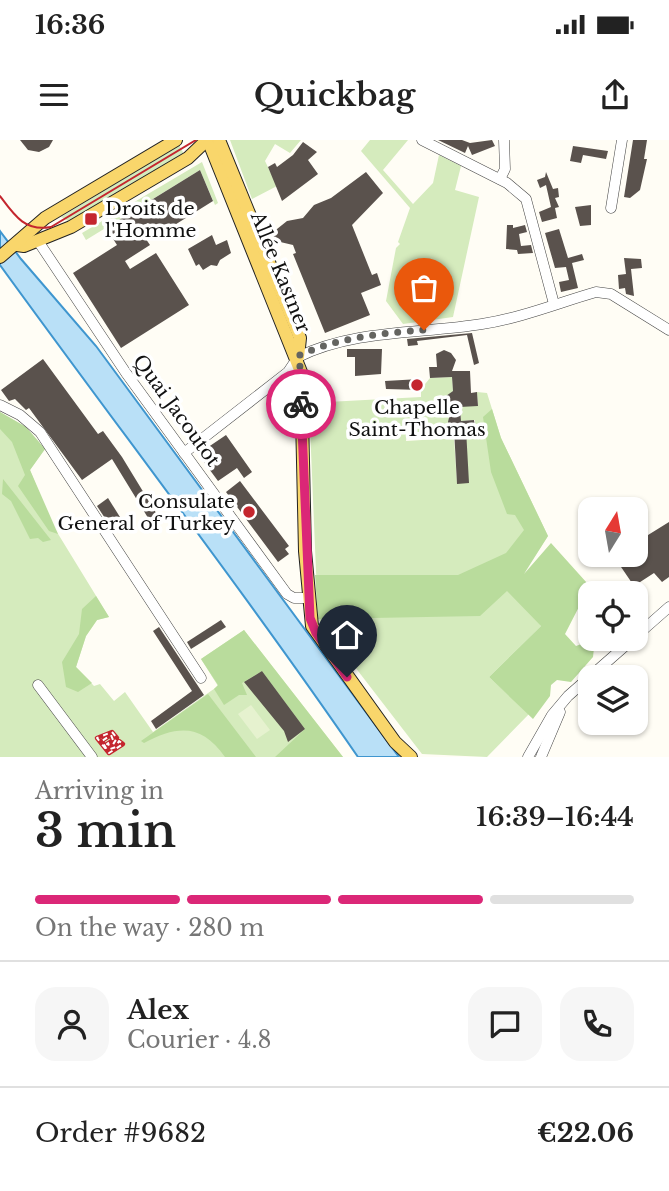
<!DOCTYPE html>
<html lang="en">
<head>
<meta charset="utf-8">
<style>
	:root { --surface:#fff; --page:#f6f6f6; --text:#222; --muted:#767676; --line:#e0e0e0; --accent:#db2777 }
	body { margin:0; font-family:"Libre Baskerville",serif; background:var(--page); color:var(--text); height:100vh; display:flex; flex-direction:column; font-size:26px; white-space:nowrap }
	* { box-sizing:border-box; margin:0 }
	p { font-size:23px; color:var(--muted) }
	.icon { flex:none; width:38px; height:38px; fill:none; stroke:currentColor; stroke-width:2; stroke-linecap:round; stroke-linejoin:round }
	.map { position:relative; height:617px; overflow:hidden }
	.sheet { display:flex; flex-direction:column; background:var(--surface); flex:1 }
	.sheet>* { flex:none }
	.needle { width:46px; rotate:11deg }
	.buttons { position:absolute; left:578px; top:357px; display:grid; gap:14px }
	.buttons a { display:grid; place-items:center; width:70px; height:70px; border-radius:14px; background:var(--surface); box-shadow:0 2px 5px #0004; font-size:35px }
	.pin { position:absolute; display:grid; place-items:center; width:60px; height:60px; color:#fff; margin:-72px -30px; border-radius:50% 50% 50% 0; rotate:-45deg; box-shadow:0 0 7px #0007 }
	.pin .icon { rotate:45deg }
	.courier { position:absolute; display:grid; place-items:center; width:70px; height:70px; margin:-35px; border:5px solid #db2777; border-radius:50%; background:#fff; color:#222; box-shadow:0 2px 9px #0007 }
	.head em { font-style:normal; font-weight:600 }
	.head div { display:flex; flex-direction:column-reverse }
	.head { display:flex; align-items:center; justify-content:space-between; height:119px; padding:0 35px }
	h1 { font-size:46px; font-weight:600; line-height:52px }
	.bar { display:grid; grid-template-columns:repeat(4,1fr); gap:10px 7px; align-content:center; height:84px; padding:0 35px }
	.bar i { height:9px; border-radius:5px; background:var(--line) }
	.bar .current { background:var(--accent) }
	.bar p { grid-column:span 4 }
	.line { display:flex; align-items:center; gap:18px; padding:0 35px; border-top:2px solid var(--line) }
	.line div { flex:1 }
	.round { display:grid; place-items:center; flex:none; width:74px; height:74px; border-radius:21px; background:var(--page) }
	.status { display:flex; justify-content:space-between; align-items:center; height:49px; padding:0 35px; background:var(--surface); direction:ltr }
	.status svg { height:19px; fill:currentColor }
	header { display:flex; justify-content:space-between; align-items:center; height:91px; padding:0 35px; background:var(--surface); font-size:32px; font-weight:600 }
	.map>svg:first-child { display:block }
</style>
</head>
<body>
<div class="status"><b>16:36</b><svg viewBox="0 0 49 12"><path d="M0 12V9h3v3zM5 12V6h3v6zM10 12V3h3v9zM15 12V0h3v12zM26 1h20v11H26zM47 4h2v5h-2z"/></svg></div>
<header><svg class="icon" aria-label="menu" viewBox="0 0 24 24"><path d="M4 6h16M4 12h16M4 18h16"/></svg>Quickbag<svg class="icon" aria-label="share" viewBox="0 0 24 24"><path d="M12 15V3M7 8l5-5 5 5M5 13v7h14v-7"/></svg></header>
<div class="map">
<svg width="669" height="617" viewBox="0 0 669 617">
	<rect width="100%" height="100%" fill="#fffdf5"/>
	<g fill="#d5ebbd">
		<polygon points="230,0 301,0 290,13 275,4 265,21 277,46 252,59"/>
		<polygon points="370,0 408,0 383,30 413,64 433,43 439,15 461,26 455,50 479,57 453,177 403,184 386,161 396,108 400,104 398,102 410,68 361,11"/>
		<polygon points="179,5 184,14 70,82 61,77"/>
		<polygon points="202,22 218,63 215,65 200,30 86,100 82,93"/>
		<polygon points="452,237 453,251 447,256 450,260 447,262 450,289 407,293 406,301 454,298 457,343 468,343 461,289 475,288 475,280 461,281 460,263 478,266 477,252 487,253 501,298 548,396 519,440 541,486 489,537 529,574 487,617 422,614 318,479 309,263 421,257 421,249 430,238"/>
		<polygon points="0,272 26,287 45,309 30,330 52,384 109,477 97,480 86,496 76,527 94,546 100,544 114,561 125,552 153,592 218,546 201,519 244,490 343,617 0,617"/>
	</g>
	<g fill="#b9dc9c">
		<polygon points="492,269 501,298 548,396 524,434 551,403 596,453 590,453 590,465 583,459 565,494 576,506 595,499 593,517 571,542 557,540 551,545 550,556 533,579 489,537 541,486 507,451 480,476 318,479 315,435 458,435 506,413 524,390 515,375 507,374 491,332 483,277"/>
		<polygon points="0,272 26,287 45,309 30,330 58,394 49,391 18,346 25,335 12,302 0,289"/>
		<polygon points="3,339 51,400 43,402 38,398 30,399 11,361 2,354"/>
		<polygon points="96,456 109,477 97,480 86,496 76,527 92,543 78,552 66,547 62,522 79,494 82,469"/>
		<polygon points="244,490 343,617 275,617 305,589 262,531 242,543 247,555 239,555 224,565 214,549 218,545 201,519"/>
		<path d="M208 554 256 617H225C202 584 178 585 144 603L141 601Z"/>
	</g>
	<polygon fill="#e6f2cf" points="251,565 270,590 257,599 238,574"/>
	<path fill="#b9e0f7" stroke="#3f96cf" stroke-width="2" d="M0 91 21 119 96 206 399 617H358C243 450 119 289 0 125Z"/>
	<g fill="#5a524d">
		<polygon points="20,0 53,0 49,7 39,12 28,10"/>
		<polygon points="438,0 462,0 470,3 492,0 495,6 472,15 468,6 465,13"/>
		<polygon points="633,0 647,0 644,19 647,19 640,50 630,58 624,57"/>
		<polygon points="303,2 317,12 308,20 318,34 282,61 268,27 275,23 277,27 293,15"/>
		<polygon points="573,6 608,11 606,19 583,15 581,23 570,21"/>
		<polygon points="200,30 213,61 157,96 148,83 139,89 150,105 125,121 130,129 156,113 189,165 121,208 73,133 117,105 106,88"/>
		<polygon points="366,32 383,53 352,85 372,135 377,133 381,145 361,153 370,175 325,193 293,114 296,113 293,105 276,101 272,93 287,81 303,78 314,65 331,58"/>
		<polygon points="546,32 553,49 558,48 559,57 555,58 559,67 555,68 557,78 542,82 539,72 551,67 546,45 540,48 537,40 545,37"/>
		<polygon points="591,65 591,85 580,86 575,67"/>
		<polygon points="507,85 513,85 513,88 525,85 527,92 519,94 521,106 531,105 533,113 518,114 517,110 506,109"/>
		<polygon points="559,89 568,118 582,114 584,120 572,123 578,148 561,152 559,142 569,140 566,127 555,128 545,93"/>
		<polygon points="212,95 216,105 227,100 231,113 220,120 217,126 211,125 203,130 199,124 196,126 188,109"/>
		<polygon points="624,118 641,119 642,128 631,129 634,156 626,154 625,148 619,149 618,135 626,134"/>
		<polygon points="472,193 479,223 474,225 467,195 417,201 418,205 408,206 407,199"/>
		<polygon points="347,209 382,209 381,234 355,236 355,217 347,217"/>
		<polygon points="444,210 451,213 456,220 452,231 470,231 471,253 477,252 478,266 460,267 461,281 474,280 475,288 466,289 469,343 457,344 454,289 450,289 448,282 450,273 447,269 450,267 446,256 453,251 452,237 430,238 429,227 437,227 436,214"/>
		<polygon points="43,219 98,294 103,291 122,317 161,381 153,386 112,319 82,340 29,268 26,270 15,259 9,261 1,250"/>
		<polygon points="420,239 421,250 386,249 385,241"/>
		<polygon points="226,295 252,332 244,338 237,328 218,341 198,314"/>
		<polygon points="240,341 289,406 285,409 289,414 278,422 226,352"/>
		<polygon points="108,358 125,385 114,392 97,366"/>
		<polygon points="669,382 669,437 662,442 654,433 634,446 619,424 644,407 640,400"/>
		<polygon points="221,480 226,487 191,509 187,502"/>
		<polygon points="159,487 204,555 156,589 151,581 192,551 153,491"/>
		<polygon points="262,531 305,589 288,602 284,591 244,542"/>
	</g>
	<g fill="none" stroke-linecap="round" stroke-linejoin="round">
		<g stroke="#444" stroke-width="11">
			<g id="minor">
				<polyline points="422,0 507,43 526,59 554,164"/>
				<polyline points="500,39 505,29 504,0"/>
				<polyline points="611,68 622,0"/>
				<polyline points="38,101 126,233 287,454 294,458 308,458"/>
				<polyline points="0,265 20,275 40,292 201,538"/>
				<path d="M184 313 288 232 298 217C355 189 421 194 482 184 521 178 558 163 596 152L611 154 669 190"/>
				<polyline points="635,497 669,467"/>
				<polyline points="38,545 92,617"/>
				<polyline points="528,617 552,575 568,556 633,499"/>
				<polyline points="541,617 560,572"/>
			</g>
		</g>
		<g stroke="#222" stroke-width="14">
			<g id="major">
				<polyline points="208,0 301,232 305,411 312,486 395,602 411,617"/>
				<polyline points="219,0 300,198 298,217"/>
				<polyline points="17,105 24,106 71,87 188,18 207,0"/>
				<polyline points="0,117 45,78 176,0"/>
			</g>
		</g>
		<use href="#minor" stroke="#fff" stroke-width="10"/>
		<use href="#major" stroke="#f9d66b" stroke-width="12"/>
		<path stroke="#c4262e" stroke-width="2" d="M0 56C14 75 25 92 51 87L196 0"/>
		<g stroke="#c4262e" stroke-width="4.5">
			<polygon id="rail" points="112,592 117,598 112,606 107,604 113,600 111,595 102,601 107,610 116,607 119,601 123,604 109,613 97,598"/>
		</g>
		<use href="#rail" stroke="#fff" stroke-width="2" stroke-dasharray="5" stroke-linecap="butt"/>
	</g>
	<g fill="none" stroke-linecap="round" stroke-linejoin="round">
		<path stroke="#646461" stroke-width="7" stroke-dasharray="0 12.6" d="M301 264V232L298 216C336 198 382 193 424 190"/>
		<polyline stroke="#db2777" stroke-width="9" points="301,264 310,478 316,493 347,537"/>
	</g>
	<g fill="#c4262e" stroke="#fff" stroke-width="2.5">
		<rect x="84" y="72" width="14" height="14" rx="3.5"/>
		<circle cx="417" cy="245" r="7"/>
		<circle cx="249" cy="372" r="7"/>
	</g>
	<g text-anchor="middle" stroke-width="7" stroke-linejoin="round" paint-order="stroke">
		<g font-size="19" fill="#111" stroke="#fff" text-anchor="start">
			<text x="105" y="75">Droits de<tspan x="105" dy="22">l'Homme</tspan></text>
			<text x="417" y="274" text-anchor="middle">Chapelle<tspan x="417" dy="22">Saint-Thomas</tspan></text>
			<text x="235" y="368" text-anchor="end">Consulate<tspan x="235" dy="22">General of Turkey</tspan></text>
		</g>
		<g font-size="19" fill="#111" stroke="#fff">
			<text transform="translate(281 132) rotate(68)" y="7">Allée Kastner</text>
			<text transform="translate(177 270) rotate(54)" y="7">Quai Jacoutot</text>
		</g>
	</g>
</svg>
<div class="buttons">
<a><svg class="needle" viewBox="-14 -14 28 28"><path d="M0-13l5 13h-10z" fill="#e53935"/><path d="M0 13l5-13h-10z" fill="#767676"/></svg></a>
<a><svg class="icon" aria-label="locate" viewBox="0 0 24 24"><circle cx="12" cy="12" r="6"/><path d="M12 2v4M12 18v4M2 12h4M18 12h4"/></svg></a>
<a><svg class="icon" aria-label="layers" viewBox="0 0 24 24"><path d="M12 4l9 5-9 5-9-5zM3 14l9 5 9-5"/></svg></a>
</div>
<div class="pin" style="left:424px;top:190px;background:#ea580c"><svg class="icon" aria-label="bag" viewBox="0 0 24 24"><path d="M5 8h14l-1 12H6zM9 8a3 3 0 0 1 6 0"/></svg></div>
<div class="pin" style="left:347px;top:537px;background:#1f2937"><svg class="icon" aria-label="home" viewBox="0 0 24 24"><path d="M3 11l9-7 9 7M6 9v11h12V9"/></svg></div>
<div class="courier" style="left:301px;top:264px"><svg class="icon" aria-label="bike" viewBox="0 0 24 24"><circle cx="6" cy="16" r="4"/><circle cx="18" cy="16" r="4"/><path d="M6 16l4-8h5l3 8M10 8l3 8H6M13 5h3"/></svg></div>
</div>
<section class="sheet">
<div class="head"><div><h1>3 min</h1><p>Arriving in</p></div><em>16:39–16:44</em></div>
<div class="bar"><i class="current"></i><i class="current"></i><i class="current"></i><i></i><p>On the way · 280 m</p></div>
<div class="line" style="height:126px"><a class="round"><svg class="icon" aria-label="person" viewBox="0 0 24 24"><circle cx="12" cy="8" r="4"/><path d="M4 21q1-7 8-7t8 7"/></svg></a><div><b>Alex</b><p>Courier · 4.8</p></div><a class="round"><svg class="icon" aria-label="chat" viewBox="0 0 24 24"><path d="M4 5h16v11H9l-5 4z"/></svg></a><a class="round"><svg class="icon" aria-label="phone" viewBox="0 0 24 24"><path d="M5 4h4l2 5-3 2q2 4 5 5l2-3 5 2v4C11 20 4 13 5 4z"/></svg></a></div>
<div class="line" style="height:91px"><div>Order #9682</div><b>€22.06</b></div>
</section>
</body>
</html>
